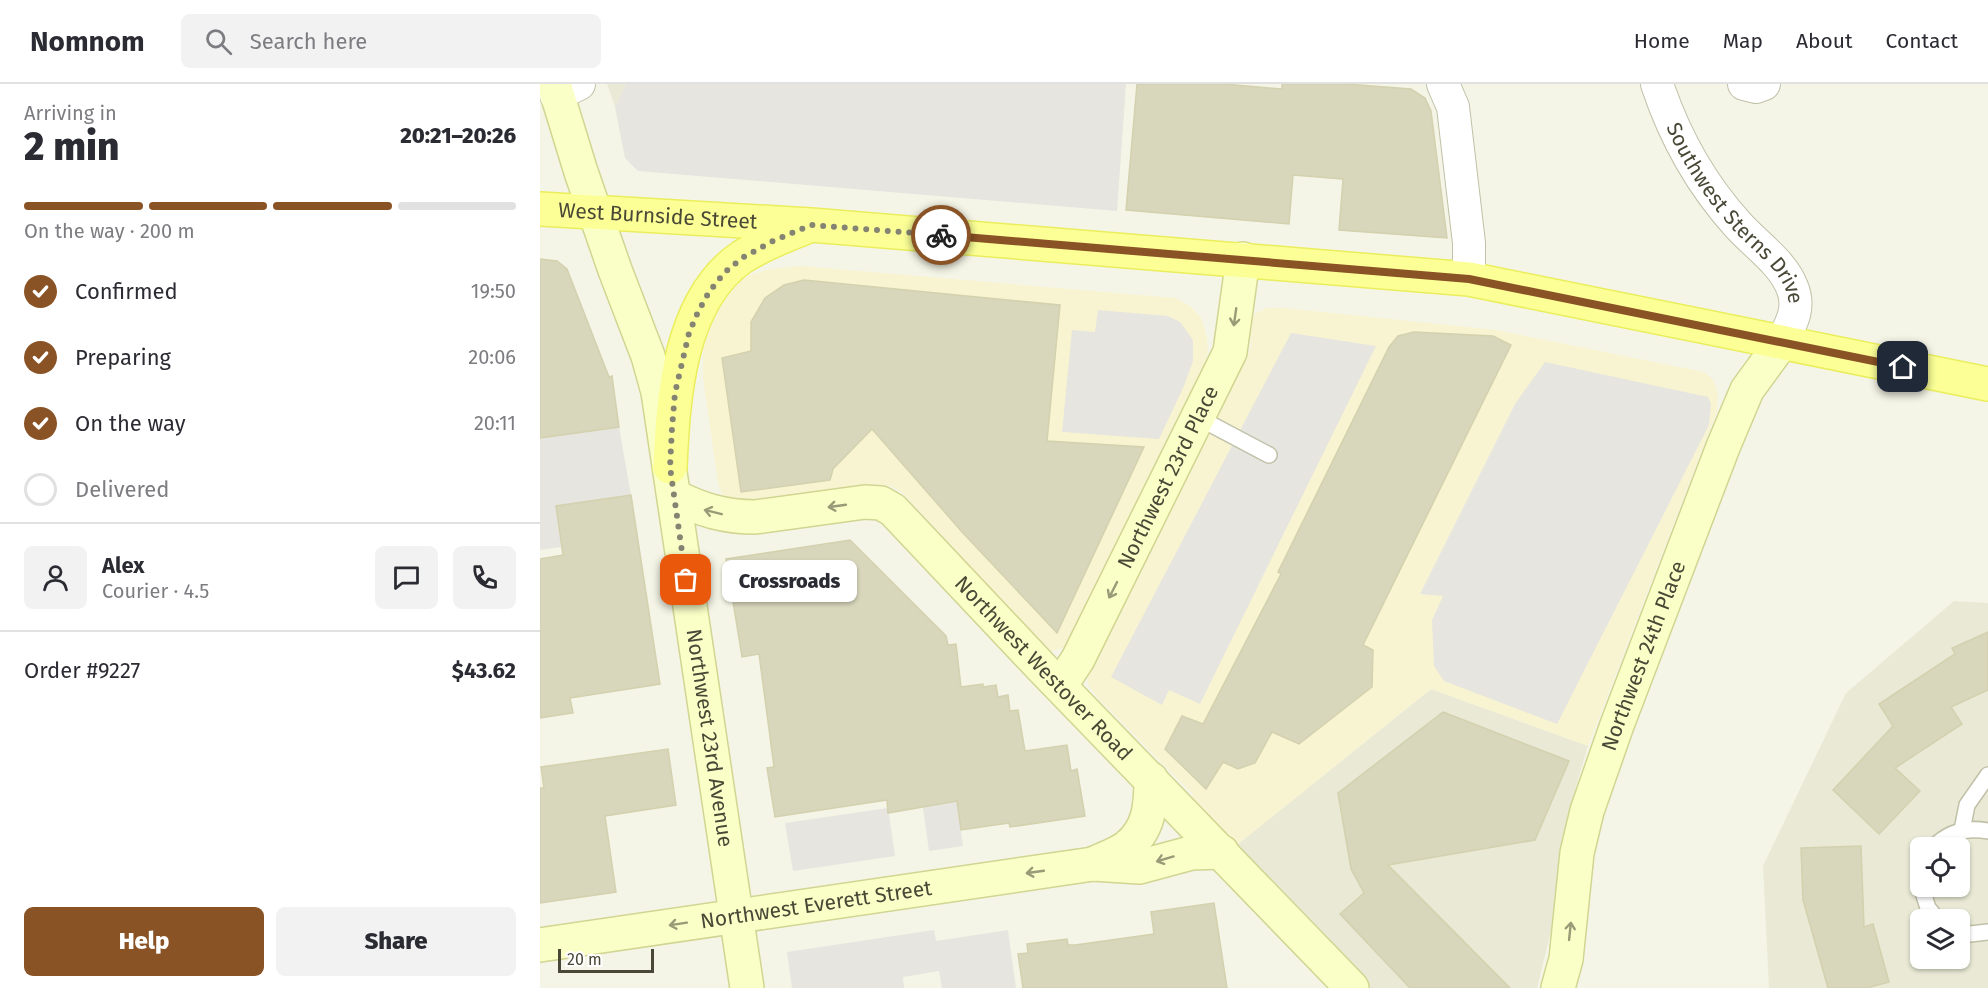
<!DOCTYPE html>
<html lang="en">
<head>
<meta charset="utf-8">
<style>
	:root { --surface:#fff; --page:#f2f2f3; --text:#2b2b33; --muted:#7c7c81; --line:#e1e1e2; --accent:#8a5325 }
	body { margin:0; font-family:"Fira Sans",sans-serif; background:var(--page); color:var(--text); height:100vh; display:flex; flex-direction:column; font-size:22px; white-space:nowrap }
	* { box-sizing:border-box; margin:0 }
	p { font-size:20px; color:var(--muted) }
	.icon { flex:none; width:33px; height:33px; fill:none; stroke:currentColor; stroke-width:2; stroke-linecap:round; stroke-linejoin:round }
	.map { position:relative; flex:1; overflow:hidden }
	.side { display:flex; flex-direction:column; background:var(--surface); width:540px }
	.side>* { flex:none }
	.fabs { position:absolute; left:1370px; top:753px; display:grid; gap:12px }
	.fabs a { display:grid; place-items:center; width:60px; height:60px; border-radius:9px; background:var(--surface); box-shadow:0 2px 4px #0004; font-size:30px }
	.scale { position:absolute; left:18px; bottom:15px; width:96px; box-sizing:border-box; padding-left:6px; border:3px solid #494735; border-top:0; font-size:16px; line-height:21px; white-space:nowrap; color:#494735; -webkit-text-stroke:4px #fff; paint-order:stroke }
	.pin { position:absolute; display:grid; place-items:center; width:51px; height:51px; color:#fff; margin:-26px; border-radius:12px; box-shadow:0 3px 9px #0006 }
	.courier { position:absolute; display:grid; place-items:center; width:60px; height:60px; margin:-30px; border:4px solid #8a5325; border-radius:50%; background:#fff; color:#222; box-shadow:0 2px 8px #0007 }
	.bubble { position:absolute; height:42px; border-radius:9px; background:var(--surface); box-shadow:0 2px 4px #0004; font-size:20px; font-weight:800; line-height:42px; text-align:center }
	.overview em { font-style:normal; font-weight:800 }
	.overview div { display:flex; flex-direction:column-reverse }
	.overview { display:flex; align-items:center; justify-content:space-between; height:102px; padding:0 24px }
	h1 { font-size:39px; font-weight:800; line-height:45px }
	.bar { display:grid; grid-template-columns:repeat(4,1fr); gap:9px 6px; align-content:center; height:72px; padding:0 24px }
	.bar i { height:8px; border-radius:4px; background:var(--line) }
	.bar .on { background:var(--accent) }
	.bar p { grid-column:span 4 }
	.line { display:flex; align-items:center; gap:15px; padding:0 24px; border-top:2px solid var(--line) }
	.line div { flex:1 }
	.round { display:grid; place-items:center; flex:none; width:63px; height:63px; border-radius:9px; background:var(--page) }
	ol { padding:0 24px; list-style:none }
	li { display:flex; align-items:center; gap:18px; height:66px }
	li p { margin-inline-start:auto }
	li .icon { padding:6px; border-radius:50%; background:var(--accent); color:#fff; stroke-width:4 }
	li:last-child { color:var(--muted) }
	li i { width:33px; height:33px; border:3px solid var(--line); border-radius:50% }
	.button { display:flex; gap:12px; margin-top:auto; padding:12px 24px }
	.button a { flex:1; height:69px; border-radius:9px; background:var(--accent); color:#fff; font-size:24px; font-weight:800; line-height:69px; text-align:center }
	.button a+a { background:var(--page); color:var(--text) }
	header { display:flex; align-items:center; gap:36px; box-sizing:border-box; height:84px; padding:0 30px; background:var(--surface); border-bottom:2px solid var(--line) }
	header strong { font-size:28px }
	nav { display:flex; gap:33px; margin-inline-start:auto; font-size:21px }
	.search { width:420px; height:54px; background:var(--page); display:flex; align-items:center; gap:15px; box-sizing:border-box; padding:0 21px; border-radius:9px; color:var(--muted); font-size:22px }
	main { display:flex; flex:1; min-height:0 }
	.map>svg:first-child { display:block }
</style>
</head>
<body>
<header>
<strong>Nomnom</strong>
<div class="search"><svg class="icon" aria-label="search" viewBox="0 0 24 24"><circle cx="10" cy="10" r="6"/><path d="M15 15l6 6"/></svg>Search here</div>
<nav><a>Home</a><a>Map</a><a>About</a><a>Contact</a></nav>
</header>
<main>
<section class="side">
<div class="overview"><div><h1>2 min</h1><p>Arriving in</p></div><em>20:21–20:26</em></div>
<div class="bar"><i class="on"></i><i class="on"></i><i class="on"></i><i></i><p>On the way · 200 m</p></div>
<ol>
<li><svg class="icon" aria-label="check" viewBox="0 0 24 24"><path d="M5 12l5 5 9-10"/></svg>Confirmed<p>19:50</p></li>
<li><svg class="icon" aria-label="check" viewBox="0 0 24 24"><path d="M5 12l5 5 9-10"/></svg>Preparing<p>20:06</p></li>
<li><svg class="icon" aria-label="check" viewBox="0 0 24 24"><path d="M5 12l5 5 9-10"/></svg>On the way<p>20:11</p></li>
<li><i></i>Delivered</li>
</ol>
<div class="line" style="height:108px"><a class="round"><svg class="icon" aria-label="person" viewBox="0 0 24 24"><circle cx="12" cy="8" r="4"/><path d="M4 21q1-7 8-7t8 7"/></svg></a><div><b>Alex</b><p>Courier · 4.5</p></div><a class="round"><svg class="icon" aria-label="chat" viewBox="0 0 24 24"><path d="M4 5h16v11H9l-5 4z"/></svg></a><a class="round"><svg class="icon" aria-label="phone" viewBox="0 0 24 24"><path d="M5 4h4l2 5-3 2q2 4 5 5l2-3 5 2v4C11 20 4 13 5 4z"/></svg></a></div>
<div class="line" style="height:78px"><div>Order #9227</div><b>$43.62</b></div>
<div class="button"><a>Help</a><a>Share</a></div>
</section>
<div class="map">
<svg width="1448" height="904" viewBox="0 0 1448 904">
	<rect width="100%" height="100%" fill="#f5f5e7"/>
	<g fill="#e9e9d5" fill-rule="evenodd">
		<polygon points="67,0 86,0 75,23"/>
		<path d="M1414 517 1448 519V904H1229L1223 782 1306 609ZM1380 764H1419V802H1380ZM1380 836H1419V874H1380Z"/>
		<polygon points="891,605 1048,662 1036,702 1019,776 1012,843 997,904 826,904 692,765"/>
	</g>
	<g fill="#f8f4d1">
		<polygon points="261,182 635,214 650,222 661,234 667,253 668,269 660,292 530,556 523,564 512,567 502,562 362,408 351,402 335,400 199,419 190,417 182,410 178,399 163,293 163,267 168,239 180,212 201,194 230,185"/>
		<polygon points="727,224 744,224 956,246 1164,288 1173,296 1178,309 1177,327 1048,662 891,605 692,765 655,726 652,709 557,613 548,600 547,583 554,565 709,269 711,260 709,237 716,229"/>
	</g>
	<g fill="#e6e5df">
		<polygon points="86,0 586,0 577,127 98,87 85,74 75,23"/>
		<polygon points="558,226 628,232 640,238 653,256 653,277 644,302 619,355 522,348 532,246 555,248"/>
		<polygon points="751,249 836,262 660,620 629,606 622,621 571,593"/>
		<polygon points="1005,278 1168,313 1171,320 1169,341 1017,640 904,597 894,582 892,536 903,512 880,510 975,320"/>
		<polygon points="79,343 91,411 16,422 21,463 0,466 0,354"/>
		<polygon points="413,690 423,762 389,767 379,695"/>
		<polygon points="348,724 355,772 253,787 245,739"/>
		<polygon points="394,846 396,857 468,846 476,904 402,904 399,887 363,893 364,904 252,904 247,868"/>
	</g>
	<g fill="#d8d6bb" stroke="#d3d1ae" stroke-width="1.5">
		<polygon points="597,0 684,0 742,5 742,0 806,0 871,5 885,14 891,27 907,154 799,146 803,95 753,91 749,140 586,126"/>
		<polygon points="0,175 17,177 27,185 69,293 72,292 79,343 0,354"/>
		<polygon points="264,196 520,221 507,357 604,363 517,549 423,449 332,345 293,385 290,396 201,408 182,274 211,267 211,238 225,214 244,201"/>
		<polygon points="874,248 953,252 971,261 823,561 833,566 832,603 759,660 732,648 715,679 698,685 683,678 666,705 625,665 642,632 663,640 741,490 738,488 849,263 858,252"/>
		<polygon points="91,411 120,600 30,614 33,629 0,634 0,475 23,471 16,422"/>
		<polygon points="310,456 406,552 408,561 416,560 421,603 443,600 443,603 456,601 458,613 468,611 470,627 478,626 485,667 527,661 531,687 537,685 545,732 470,743 469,739 421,746 417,717 348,729 347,716 235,733 227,684 234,683 219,570 202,573 186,475"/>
		<polygon points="1448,548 1448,606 1411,623 1422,640 1355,684 1380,707 1339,750 1293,706 1353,642 1339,620 1415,570 1412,564"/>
		<polygon points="903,628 1029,677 995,756 848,781 970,904 870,904 800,830 824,809 811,785 798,709"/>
		<polygon points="128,665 136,721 65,732 76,808 0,819 0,704 4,704 1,683"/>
		<polygon points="1321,762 1324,843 1333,840 1349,898 1327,904 1288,904 1263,816 1261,764"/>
		<polygon points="674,819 687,904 483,904 478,870 488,869 487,860 527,855 528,861 535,861 614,850 611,828"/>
	</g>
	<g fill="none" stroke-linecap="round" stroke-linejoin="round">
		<g stroke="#c1c1a9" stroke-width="18">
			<g id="lane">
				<polyline points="659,334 729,371"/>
				<polyline points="1422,746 1427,721 1448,691"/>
				<path d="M1393 764C1408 748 1427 743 1448 747"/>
				<polyline points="1381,802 1388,824 1398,836"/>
				<polyline points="1419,848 1430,850 1448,848"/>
			</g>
		</g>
		<g stroke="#c1c1a9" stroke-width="34">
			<g id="street">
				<polyline points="903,0 913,23 929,159 929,195"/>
				<path id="s1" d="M1117 0C1135 54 1160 99 1198 141 1216 161 1242 178 1252 203 1261 224 1251 240 1242 258"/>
				<polyline points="1204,0 1216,3 1224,0"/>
				<polyline points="16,11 39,0"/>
			</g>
		</g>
		<g stroke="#d1d591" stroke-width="36">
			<g id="secondary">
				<path id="s2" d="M14 0 41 88 75 186 108 272 118 308 207 904"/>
				<path id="s3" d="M134 412C161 426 185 433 215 433L325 418 341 419 353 426 504 586 812 904"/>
				<path id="s4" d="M521 601 538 575 690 268 703 175"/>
				<path d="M553 780C563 775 578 770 587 763 609 746 611 722 611 695"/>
				<path id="s5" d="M0 861 553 780 599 783 651 769 682 768"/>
				<path id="s6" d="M1018 904 1026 875 1037 769 1047 727 1077 641 1183 363 1207 306 1242 258"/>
			</g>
		</g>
		<g stroke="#eaee5c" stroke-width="36">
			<g id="primary">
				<path id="s7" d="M0 125 271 141 929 195 1448 300"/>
				<path d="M130 383C133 314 139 216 202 173 221 161 243 152 264 144"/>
			</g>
		</g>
		<use href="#lane" stroke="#fff" stroke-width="15"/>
		<use href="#street" stroke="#fff" stroke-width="32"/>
		<use href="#secondary" stroke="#faffc7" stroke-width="33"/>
		<use href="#primary" stroke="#fbff96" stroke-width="33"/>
	</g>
	<defs><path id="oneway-shaft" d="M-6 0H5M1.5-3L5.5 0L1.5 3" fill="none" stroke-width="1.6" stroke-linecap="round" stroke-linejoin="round" transform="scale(1.5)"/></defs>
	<g stroke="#999a77">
		<use href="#oneway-shaft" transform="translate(695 233) rotate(98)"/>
		<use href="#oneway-shaft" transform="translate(297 422) rotate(172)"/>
		<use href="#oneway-shaft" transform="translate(173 428) rotate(-166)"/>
		<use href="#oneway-shaft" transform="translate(573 506) rotate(117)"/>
		<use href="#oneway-shaft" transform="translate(625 775) rotate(163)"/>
		<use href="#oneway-shaft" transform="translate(495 788) rotate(172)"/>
		<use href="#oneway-shaft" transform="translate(138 840) rotate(171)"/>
		<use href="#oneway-shaft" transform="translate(1030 847) rotate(-84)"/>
	</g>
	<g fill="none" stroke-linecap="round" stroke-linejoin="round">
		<polyline stroke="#858473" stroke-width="6" stroke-dasharray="0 10.8" points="146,496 130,383 132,344 135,309 149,249 158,228 169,208 184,189 202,174 233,157 271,141 401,151"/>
		<polyline stroke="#8a5325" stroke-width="8" points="401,151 929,195 1363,283"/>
	</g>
	<g text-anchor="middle" stroke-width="4.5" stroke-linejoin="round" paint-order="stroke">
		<g font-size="21" fill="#494735" stroke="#fff">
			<text dy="7" stroke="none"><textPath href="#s1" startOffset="153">Southwest Sterns Drive</textPath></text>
			<text dy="7" stroke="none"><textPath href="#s7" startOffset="118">West Burnside Street</textPath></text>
			<text dy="7" stroke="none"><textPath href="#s4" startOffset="234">Northwest 23rd Place</textPath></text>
			<text dy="7" stroke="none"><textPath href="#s6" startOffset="345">Northwest 24th Place</textPath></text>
			<text dy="7" stroke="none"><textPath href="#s3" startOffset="444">Northwest Westover Road</textPath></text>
			<text dy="7" stroke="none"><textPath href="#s2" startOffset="675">Northwest 23rd Avenue</textPath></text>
			<text dy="7" stroke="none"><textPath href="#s5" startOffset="279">Northwest Everett Street</textPath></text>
		</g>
	</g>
</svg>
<div class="fabs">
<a><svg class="icon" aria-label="locate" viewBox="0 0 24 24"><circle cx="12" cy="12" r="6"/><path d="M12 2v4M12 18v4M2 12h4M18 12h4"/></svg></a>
<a><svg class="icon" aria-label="layers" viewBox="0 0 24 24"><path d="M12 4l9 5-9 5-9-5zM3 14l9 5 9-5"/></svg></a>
</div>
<div class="scale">20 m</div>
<div class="pin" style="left:146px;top:496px;background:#ea580c"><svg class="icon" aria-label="bag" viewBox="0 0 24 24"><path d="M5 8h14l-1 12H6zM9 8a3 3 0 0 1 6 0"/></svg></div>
<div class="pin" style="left:1363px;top:283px;background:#1f2937"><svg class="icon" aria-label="home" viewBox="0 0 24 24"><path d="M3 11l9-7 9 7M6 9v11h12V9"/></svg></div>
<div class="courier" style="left:401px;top:151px"><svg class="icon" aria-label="bike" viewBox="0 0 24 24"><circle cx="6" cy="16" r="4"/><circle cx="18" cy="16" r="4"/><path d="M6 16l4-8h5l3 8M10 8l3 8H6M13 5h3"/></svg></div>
<div class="bubble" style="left:182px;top:476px;width:135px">Crossroads</div>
</div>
</main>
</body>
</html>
